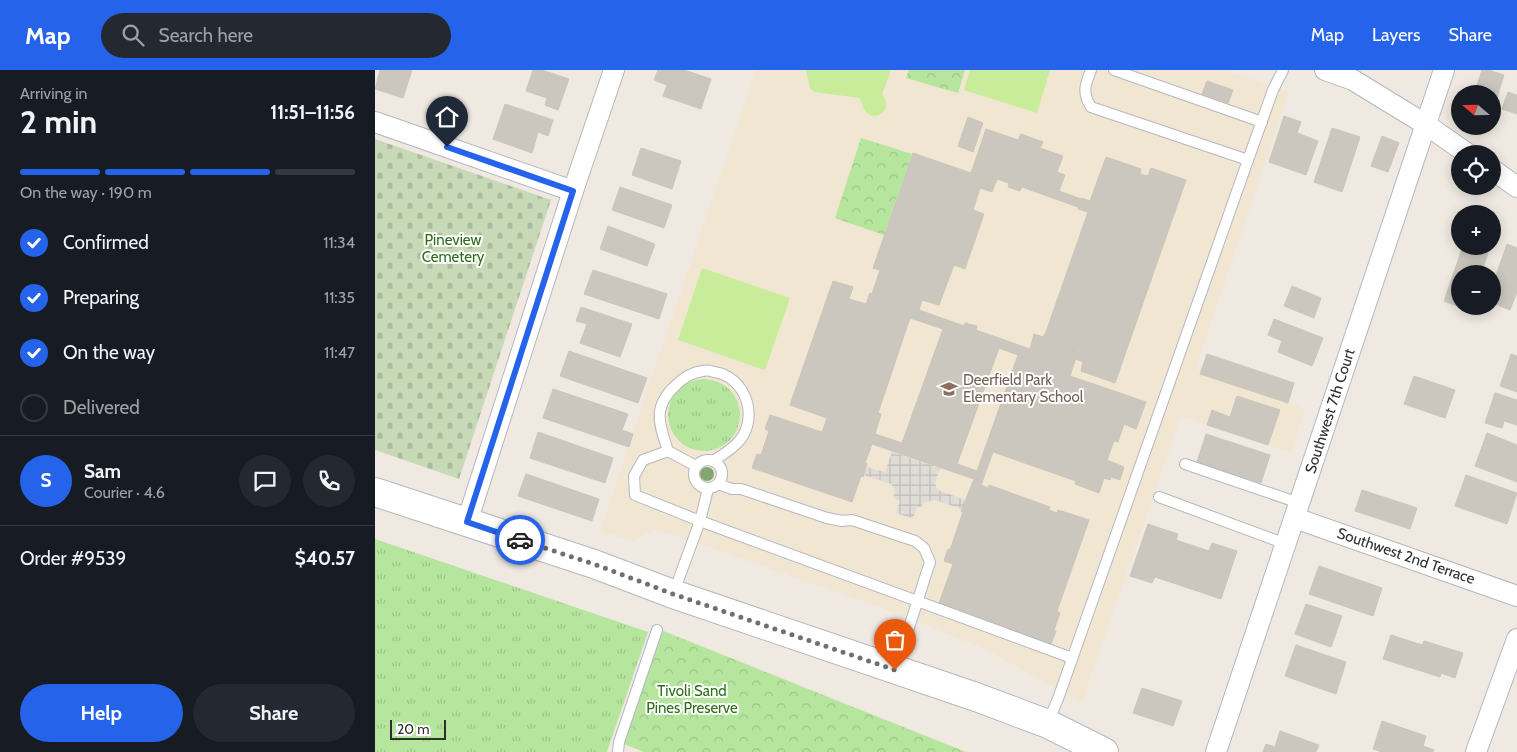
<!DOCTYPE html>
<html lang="en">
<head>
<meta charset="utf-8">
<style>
	:root { --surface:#171b24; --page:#242831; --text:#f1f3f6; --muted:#9ea1a6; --line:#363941; --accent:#2563eb }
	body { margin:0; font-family:Cabin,sans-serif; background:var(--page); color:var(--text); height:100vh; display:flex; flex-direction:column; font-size:19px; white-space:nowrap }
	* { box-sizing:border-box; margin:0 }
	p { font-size:16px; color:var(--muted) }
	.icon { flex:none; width:28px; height:28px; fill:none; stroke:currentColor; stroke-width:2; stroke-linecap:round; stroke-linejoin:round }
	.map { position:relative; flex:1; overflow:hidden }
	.details { display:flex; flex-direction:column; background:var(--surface); width:375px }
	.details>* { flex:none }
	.needle { width:32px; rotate:290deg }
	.fabs { position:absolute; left:1076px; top:15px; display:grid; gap:10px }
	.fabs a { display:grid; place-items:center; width:50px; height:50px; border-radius:50%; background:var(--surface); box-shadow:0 2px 12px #0003; font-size:25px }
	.scale { position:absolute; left:15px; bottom:12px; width:56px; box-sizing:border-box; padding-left:5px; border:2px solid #2e2e2e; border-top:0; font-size:14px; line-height:18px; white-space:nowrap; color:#2e2e2e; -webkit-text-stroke:4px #fff; paint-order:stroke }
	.pin { position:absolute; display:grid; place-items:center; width:42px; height:42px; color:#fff; margin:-51px -21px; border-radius:50% 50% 50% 0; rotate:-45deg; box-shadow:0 0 5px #0007 }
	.pin .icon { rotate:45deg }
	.courier { position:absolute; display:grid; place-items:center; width:50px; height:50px; margin:-25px; border:4px solid #2563eb; border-radius:50%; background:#fff; color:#222; box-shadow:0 1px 6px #0007 }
	.head em { font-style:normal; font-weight:700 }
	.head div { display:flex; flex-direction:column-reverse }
	.head { display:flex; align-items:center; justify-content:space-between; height:85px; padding:0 20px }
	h1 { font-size:32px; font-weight:700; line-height:38px }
	.bar { display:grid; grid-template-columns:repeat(4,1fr); gap:8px 5px; align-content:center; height:60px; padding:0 20px }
	.bar i { height:6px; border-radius:4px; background:var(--line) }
	.bar .on { background:var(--accent) }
	.bar p { grid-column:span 4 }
	.line { display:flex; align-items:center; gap:12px; padding:0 20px; border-top:1px solid var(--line) }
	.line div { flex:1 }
	.round { display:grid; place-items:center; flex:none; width:52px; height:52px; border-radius:26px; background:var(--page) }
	ol { padding:0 20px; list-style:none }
	li { display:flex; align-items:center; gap:15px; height:55px }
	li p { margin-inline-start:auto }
	li .icon { padding:5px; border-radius:50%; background:var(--accent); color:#fff; stroke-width:4 }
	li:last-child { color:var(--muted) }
	li i { width:28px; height:28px; border:2px solid var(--line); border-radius:50% }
	.action { display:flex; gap:10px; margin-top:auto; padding:10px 20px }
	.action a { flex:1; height:58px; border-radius:30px; background:var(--accent); color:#fff; font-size:20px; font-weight:700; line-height:58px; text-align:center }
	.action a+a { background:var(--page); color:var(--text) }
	header { display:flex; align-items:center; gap:30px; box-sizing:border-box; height:70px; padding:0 25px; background:var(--accent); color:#fff }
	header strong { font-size:24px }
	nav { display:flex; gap:28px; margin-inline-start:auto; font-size:18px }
	.search { width:350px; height:45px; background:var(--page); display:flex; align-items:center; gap:12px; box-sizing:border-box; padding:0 18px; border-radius:28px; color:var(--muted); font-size:19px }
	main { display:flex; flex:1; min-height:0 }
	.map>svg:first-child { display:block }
</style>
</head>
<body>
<header>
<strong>Map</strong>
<div class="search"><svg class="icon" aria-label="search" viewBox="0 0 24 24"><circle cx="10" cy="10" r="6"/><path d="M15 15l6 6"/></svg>Search here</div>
<nav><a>Map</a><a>Layers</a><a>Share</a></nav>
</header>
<main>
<section class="details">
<div class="head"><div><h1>2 min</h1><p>Arriving in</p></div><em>11:51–11:56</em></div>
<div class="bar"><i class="on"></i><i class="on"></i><i class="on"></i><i></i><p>On the way · 190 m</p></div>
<ol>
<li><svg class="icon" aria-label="check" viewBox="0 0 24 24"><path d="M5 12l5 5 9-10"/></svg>Confirmed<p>11:34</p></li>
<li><svg class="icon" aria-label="check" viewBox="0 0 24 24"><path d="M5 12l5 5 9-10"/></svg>Preparing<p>11:35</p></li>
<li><svg class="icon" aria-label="check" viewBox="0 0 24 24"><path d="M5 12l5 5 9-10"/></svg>On the way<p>11:47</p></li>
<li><i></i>Delivered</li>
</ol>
<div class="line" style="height:90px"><b class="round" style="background:var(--accent);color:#fff">S</b><div><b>Sam</b><p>Courier · 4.6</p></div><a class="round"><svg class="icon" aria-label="chat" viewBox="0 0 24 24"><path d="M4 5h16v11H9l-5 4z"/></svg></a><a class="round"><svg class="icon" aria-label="phone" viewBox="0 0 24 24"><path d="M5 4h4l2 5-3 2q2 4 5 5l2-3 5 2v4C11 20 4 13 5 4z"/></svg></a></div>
<div class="line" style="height:65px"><div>Order #9539</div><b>$40.57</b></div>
<div class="action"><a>Help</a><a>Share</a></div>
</section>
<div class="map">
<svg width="1142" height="682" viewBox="0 0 1142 682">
	<defs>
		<pattern id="grass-tufts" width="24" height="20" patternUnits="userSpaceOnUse" patternTransform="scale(1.25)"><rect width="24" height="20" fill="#b6e59e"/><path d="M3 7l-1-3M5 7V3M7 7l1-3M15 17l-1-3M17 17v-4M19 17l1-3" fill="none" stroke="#9dc588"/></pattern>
		<pattern id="cemetery-stones" width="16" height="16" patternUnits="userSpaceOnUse" patternTransform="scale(1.25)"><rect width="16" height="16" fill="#c8d9b8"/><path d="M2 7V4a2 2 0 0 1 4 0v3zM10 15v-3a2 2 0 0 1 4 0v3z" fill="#acbb9e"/></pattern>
		<pattern id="park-crowns" width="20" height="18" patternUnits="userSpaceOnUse" patternTransform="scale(1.25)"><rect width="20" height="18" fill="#b6e59e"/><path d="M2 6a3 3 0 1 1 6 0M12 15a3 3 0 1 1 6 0" fill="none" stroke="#9dc588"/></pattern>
		<pattern id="plaza-grid" width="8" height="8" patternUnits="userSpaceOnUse" patternTransform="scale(1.25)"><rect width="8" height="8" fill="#dfdcd8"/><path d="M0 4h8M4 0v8" fill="none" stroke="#c0bdba"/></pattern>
	</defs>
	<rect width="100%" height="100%" fill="#efe9e1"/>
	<polygon fill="#f0e6d1" points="381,0 850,0 914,22 821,298 930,339 916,383 806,346 707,632 610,579 529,546 317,471 279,460 258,471 225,461"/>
	<g fill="url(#grass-tufts)">
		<circle cx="329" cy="345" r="36"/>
		<polygon points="0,469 273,562 232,682 0,682"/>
	</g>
	<polygon fill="url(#cemetery-stones)" points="0,69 176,130 84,409 0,380"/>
	<g fill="url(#park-crowns)">
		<polygon points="534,0 590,0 583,23 531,8"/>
		<polygon points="486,68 537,84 509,165 460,148"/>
		<polygon points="286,560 591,682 269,682 246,673 252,651 261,640 259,634"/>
	</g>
	<g fill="#c9ec9a">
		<path d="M431 0H516L507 24C520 41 498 54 490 40 487 37 487 32 485 28L439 22 435 18Z"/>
		<polygon points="595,0 675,0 662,43 589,20"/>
		<polygon points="327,198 415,228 390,300 303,270"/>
	</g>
	<polygon fill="url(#plaza-grid)" points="517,382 565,398 560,414 563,420 590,430 587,439 560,430 548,433 546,437 542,437 538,449 521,443 525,431 518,428 520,420 516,414 489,405 492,397 510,402"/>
	<g fill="#cbc7bf" stroke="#cbc5ba" fill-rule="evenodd">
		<polygon points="5,0 37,0 28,28 0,19"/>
		<polygon points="158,0 167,0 194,9 183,40 170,35 172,28 151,21"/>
		<polygon points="283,0 309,0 336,9 326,39 288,26 292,15 279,10"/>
		<polygon points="1107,0 1113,0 1129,5 1119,37 1118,36 1118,24 1099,24"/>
		<polygon points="832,11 858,20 853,33 827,24"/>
		<polygon points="1133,22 1142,25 1142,44 1127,39"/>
		<polygon points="130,34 178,50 173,66 163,62 157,83 118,69"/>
		<polygon points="909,46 926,52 922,63 943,71 931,105 894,92"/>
		<polygon points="593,47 608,53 598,82 583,76"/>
		<polygon points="957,58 985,67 967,122 939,112"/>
		<path d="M611 59 643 70 646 64 668 72 665 78 688 86 682 102 690 105 684 121 706 129V128L715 131 731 87 766 99 765 104 773 106 776 98 811 110 740 313 706 301 708 292 701 289 705 279 712 281 713 276 671 262 713 142 703 139V137L647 117 645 121 633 117 634 113 622 109 617 122 605 118 598 140 609 144 590 199 579 195 564 235 547 230 544 240 589 256 590 253 602 256 601 260 655 279 659 264 668 267 671 262 713 276 711 281 704 278 695 306 771 332 761 359 749 354 743 372 739 371 732 390 749 397 745 410 736 407 735 410 729 408 724 423 700 414 701 411 618 382 606 415 613 418 614 415 675 437 674 440 682 443 683 440 714 450 682 541 685 543 679 560 681 561 676 574 563 536 578 494 569 491 573 479 575 480 588 442 586 441 599 409 497 374 490 393 492 394 488 407 486 406 477 432 377 398 382 384 386 385 394 361 390 359 395 345 447 362 452 348 415 335 458 211 478 217 474 229 491 234 495 223 497 224 505 200 498 198 538 83 596 103ZM535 248 568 259 527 373 500 364 506 344 503 343ZM624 278 643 285 602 401 582 394Z"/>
		<polygon points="1007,66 1024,73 1013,102 996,96"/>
		<polygon points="266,78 306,91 297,119 257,105"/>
		<polygon points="245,117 297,135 289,158 237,140"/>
		<polygon points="233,156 280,174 272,196 225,179"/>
		<polygon points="1132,174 1142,178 1142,222 1135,240 1118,233 1118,214"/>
		<polygon points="1088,176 1115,176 1106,204 1085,204 1085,236 1094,236 1093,240 1069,231"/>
		<polygon points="218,200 292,224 284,249 209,224"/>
		<polygon points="917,216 946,228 939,248 909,236"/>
		<polygon points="206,237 257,254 245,287 205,273 212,254 201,251"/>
		<polygon points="899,249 948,268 937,296 903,282 907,271 893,265"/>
		<polygon points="194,281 272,308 263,333 185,306"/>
		<polygon points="832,284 919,313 913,333 825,304"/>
		<polygon points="1136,284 1142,286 1142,322 1125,316"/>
		<polygon points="1039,306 1080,320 1070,348 1029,334"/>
		<polygon points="178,319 253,344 247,360 258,364 254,377 168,348"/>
		<polygon points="1120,323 1142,330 1142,355 1129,351 1127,358 1110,353"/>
		<polygon points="862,326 905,340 893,375 832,355 837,340 855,347"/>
		<polygon points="163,362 238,388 230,413 155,388"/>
		<polygon points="1112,363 1142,375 1142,412 1100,396"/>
		<polygon points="831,364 895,385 886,413 822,392"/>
		<polygon points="151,404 224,429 217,451 143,426"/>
		<polygon points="1091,405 1142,423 1132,454 1080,436"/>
		<polygon points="987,420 1042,438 1035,459 980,441"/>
		<polygon points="773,454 803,464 801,470 834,481 837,473 862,481 846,529 780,507 777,513 755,506"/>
		<polygon points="944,496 1007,518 998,546 934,524"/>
		<polygon points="931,534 967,546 956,577 920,564"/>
		<polygon points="1016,565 1047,575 1049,571 1088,583 1080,608 1066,603 1065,607 1008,589"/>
		<polygon points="921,575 971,592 961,624 910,606"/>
		<polygon points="767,618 807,631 798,656 758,643"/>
		<polygon points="1007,651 1051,666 1048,676 1059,680 1058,682 1007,682 998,679"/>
		<polygon points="905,661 944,675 941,682 888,682 891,674 900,677"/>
	</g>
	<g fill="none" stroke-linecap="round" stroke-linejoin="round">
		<g stroke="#b4b7c1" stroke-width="12">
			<g id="lane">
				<path d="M716 0C710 15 707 23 716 37L873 90"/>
				<polyline points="739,0 887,52"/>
				<path d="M293 381C284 353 277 337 301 315 308 308 318 302 328 301 331 300 336 301 339 302 370 306 384 346 365 370 358 379 347 385 338 391"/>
				<circle cx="333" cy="404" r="14"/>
				<polyline points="810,394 924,433"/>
				<polyline points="321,396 293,381 268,390 259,406 260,425 325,451 697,588"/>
				<polyline points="343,414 357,419 366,419 452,448 467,451 477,450 540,471 549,478 555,492 521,598"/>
				<polyline points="784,427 911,474"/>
				<polyline points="299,522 325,451 333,419"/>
				<polyline points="673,653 684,626 873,90 898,20 908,0"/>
				<polyline points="243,682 244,672 282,560"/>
			</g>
		</g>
		<g stroke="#b4b7c1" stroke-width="22">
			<g id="street">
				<polyline points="950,0 978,10 1050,54 1093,84"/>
				<polyline points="0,52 198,121"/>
				<polyline points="1118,100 1142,117"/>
				<polyline points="920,448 1142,526"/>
				<polyline points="92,452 198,121 239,0"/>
				<polyline points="841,682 1069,0"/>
				<polyline points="1101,682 1142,569"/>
			</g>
		</g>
		<g stroke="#b4b7c1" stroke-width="30">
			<polyline id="secondary" points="0,422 219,494 298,524 601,627 673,654 729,682"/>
		</g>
		<use href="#lane" stroke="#fff" stroke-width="10"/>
		<use href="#street" stroke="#fff" stroke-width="20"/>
		<use href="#secondary" stroke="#fff" stroke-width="28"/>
	</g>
	<circle fill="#84a574" cx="332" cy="404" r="7"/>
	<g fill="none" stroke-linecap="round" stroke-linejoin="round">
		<polyline stroke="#726f6d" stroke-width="5" stroke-dasharray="0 9" points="145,470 219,494 298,524 520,600"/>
		<polyline stroke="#2563eb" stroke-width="6" points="72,77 198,121 92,452 145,470"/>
	</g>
	<defs>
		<g id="school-bare" transform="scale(1.35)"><path d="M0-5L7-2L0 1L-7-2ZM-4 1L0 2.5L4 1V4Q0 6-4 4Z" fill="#8d6e63" stroke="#fff" stroke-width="2.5" paint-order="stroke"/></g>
	</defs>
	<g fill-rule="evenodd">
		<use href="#school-bare" x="574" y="319"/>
	</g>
	<g text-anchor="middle" stroke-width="4" stroke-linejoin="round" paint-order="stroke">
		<g font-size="15" fill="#2c6e1b" stroke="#fff">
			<text x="78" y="175">Pineview<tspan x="78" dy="17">Cemetery</tspan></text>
			<text x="317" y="626">Tivoli Sand<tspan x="317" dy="17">Pines Preserve</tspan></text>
		</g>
		<g font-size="15" fill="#785e54" stroke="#fff" text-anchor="start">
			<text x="588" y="315">Deerfield Park<tspan x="588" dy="17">Elementary School</tspan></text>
		</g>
		<g font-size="15" fill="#2e2e2e" stroke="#fff">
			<text transform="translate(955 341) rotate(-72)" y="5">Southwest 7th Court</text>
			<text transform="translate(1031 486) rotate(19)" y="5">Southwest 2nd Terrace</text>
		</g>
	</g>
</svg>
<div class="fabs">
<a><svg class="needle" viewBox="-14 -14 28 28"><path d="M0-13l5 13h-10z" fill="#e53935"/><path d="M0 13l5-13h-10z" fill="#9ea1a6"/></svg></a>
<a><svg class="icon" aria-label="locate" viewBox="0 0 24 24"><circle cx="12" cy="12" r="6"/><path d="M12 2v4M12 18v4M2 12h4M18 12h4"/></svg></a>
<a>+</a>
<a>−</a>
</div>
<div class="scale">20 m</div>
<div class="pin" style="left:520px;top:600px;background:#ea580c"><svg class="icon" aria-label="bag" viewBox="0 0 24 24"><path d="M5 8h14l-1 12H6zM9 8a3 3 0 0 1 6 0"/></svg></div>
<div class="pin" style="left:72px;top:77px;background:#1f2937"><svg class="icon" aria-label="home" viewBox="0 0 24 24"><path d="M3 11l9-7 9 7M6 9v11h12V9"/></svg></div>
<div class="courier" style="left:145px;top:470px"><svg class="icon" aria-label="car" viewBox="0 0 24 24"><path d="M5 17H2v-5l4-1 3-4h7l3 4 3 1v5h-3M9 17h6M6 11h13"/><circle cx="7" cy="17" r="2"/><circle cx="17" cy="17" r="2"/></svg></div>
</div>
</main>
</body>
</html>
